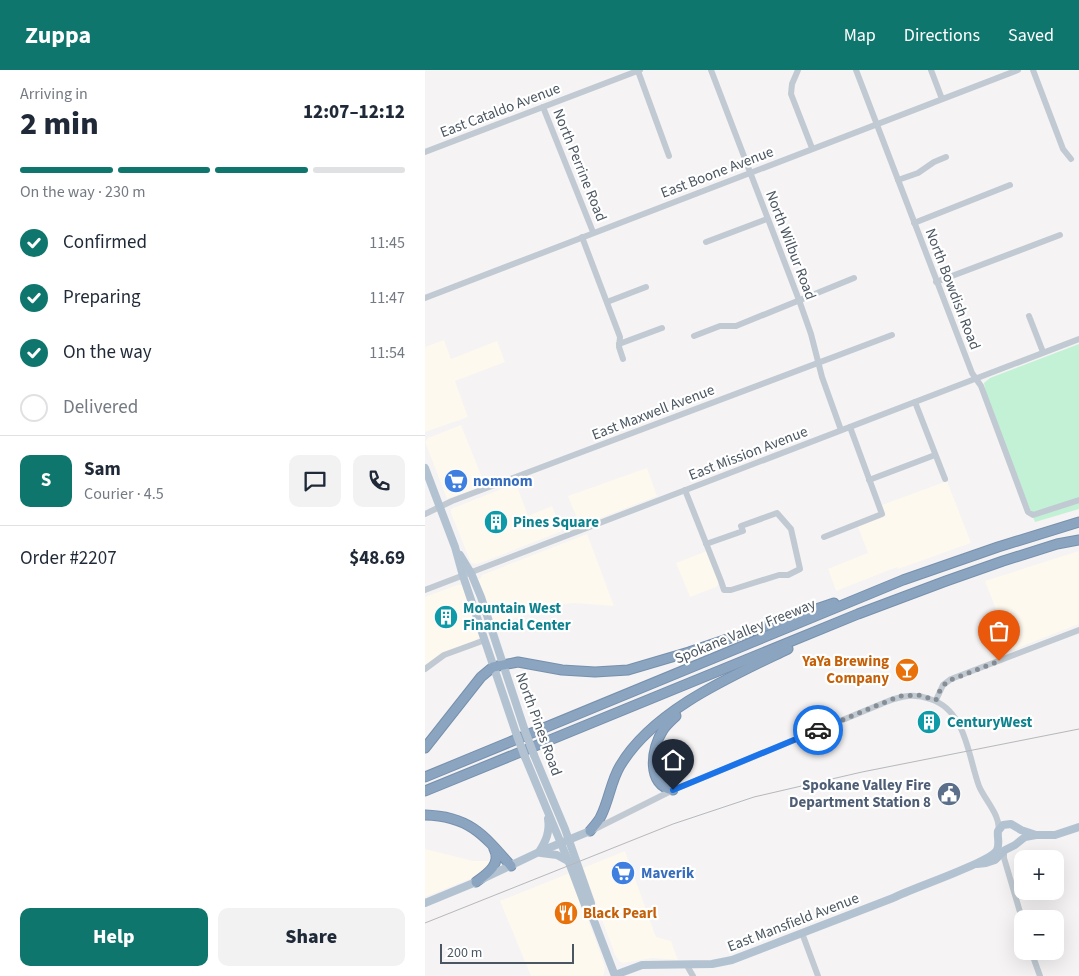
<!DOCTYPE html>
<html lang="en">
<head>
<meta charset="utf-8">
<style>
	:root { --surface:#fff; --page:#f2f2f3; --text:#1f2937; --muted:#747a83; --line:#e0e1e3; --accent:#0f766e }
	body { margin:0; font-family:"Source Sans 3",sans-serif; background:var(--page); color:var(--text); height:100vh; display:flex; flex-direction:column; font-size:19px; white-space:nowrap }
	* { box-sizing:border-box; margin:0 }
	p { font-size:16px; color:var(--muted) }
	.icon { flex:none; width:28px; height:28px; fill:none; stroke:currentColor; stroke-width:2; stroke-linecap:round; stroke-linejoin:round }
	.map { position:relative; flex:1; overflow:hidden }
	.drawer { display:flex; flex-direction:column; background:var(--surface); width:425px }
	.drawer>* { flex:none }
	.tools { position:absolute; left:589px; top:780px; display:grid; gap:10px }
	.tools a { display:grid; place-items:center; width:50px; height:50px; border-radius:10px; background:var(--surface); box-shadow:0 5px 20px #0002; font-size:25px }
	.scale { position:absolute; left:15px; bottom:12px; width:134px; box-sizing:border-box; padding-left:5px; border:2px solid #4a5661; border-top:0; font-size:14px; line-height:18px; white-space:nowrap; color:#4a5661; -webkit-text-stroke:4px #fff; paint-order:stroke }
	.pin { position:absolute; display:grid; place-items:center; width:42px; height:42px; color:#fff; margin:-51px -21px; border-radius:50% 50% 50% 0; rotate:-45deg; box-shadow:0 0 5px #0007 }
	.pin .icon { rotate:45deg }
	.courier { position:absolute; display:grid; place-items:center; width:50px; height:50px; margin:-25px; border:4px solid #1a73e8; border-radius:50%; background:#fff; color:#222; box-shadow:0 1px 6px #0007 }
	.headline em { font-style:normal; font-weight:800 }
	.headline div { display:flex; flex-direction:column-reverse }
	.headline { display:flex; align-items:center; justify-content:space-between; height:85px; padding:0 20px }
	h1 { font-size:32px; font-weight:800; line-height:38px }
	.bar { display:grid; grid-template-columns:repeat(4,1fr); gap:8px 5px; align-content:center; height:60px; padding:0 20px }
	.bar i { height:6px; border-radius:4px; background:var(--line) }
	.bar .on { background:var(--accent) }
	.bar p { grid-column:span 4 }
	.line { display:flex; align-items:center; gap:12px; padding:0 20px; border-top:1px solid var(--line) }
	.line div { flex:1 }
	.round { display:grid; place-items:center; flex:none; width:52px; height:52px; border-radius:10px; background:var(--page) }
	ol { padding:0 20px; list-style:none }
	li { display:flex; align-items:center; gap:15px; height:55px }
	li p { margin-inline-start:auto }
	li .icon { padding:5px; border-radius:50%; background:var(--accent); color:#fff; stroke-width:4 }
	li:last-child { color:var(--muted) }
	li i { width:28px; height:28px; border:2px solid var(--line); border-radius:50% }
	.action { display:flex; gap:10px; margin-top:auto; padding:10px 20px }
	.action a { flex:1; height:58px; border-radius:10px; background:var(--accent); color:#fff; font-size:20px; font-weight:800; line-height:58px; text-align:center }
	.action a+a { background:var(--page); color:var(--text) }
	header { display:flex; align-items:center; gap:30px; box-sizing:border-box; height:70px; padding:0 25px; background:var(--accent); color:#fff }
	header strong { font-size:24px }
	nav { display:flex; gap:28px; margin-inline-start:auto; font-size:18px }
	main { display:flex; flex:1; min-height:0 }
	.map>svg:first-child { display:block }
</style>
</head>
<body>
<header>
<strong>Zuppa</strong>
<nav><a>Map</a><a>Directions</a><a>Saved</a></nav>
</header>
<main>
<section class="drawer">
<div class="headline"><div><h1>2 min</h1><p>Arriving in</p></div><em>12:07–12:12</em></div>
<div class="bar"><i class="on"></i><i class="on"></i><i class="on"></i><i></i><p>On the way · 230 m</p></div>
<ol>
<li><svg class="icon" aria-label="check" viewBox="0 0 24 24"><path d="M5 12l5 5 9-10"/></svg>Confirmed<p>11:45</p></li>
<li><svg class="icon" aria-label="check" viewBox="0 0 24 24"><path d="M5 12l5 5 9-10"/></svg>Preparing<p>11:47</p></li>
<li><svg class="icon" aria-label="check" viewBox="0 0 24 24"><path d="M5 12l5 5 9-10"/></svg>On the way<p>11:54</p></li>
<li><i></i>Delivered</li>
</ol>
<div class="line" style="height:90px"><b class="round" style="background:var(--accent);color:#fff">S</b><div><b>Sam</b><p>Courier · 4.5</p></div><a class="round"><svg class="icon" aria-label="chat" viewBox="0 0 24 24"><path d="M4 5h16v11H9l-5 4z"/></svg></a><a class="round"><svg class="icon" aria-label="phone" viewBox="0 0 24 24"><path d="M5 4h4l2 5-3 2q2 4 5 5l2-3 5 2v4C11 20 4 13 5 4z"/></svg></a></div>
<div class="line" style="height:65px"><div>Order #2207</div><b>$48.69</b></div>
<div class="action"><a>Help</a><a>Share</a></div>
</section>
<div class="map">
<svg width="654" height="906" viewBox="0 0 654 906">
	<rect width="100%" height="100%" fill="#f5f3f3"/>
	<g fill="#fdf9ef">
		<polygon points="19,270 26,289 72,271 80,292 30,311 43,347 0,362 0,277"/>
		<polygon points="36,355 60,415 22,429 0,372 3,368"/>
		<polygon points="222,398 232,426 155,456 143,426"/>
		<polygon points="522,411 546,473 473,499 472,497 411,521 403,499 443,483 433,457 461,446 457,435"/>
		<polygon points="91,413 103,446 127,436 137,461 58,492 51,494 46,493 26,443 26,439"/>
		<polygon points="162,464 189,536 150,533 130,535 79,552 72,551 68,552 54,512 53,509 55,509 57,505"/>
		<polygon points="282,481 293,508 293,515 291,517 265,527 251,493"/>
		<polygon points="654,481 654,554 587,580 560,511"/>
		<polygon points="32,515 37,515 40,517 55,567 51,570 0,597 0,527"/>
		<polygon points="0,779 48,791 69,791 62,802 0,827"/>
		<polygon points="200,781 231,867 246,871 253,890 227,888 198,893 194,891 190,885 158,798"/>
		<polygon points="145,803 171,871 180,897 179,904 178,906 106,906 75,831"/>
	</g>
	<polygon fill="#c3f1d5" points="654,274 654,439 610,452 561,324 559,313 565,308"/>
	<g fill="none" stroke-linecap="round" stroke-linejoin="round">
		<g stroke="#7690ad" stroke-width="11">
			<g id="highway">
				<polyline points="0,678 56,607 68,597 93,592 137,600 170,602 203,600 264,582 409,533"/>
				<polyline points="0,707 478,510 573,477 654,452"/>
				<path d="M248 720C221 716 226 678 238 660 241 655 247 650 251 646"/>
				<polyline points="0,721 433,544 521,511 578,491 632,474 654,470"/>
				<path d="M0 745C44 746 59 765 86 796"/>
				<path d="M165 761C169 756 174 751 176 746 184 730 186 711 195 696 228 640 307 606 363 579"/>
				<path d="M51 812C62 804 77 794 69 779"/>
			</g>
		</g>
		<g stroke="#c1cad2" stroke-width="6">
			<polyline points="286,0 374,230 386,264 397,307 416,360"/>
			<polyline points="373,0 367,14 366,24 387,78"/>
			<polyline points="431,0 547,303 556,316 603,442 608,445 654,430"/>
			<polyline points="506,0 517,29"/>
			<polyline points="608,0 638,79 646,89"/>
			<polyline points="213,1 244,86"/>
			<polyline points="118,37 168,162"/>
			<polyline points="0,82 215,0"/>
			<polyline points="473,110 493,103 509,92 521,87"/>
			<polyline points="489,153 585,115"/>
			<polyline points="157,167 195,267 194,277 198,289"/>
			<polyline points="281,172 342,149"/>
			<polyline points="511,212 635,165"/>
			<polyline points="0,228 593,0"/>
			<polyline points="182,232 221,217"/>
			<polyline points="604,246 618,282"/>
			<polyline points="269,266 295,256 311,256 429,208"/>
			<polyline points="194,274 237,258"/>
			<polyline points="490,332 520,409"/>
			<polyline points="444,410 510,385"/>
			<polyline points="260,420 296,511 299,520 306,520 354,505 363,505 375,499 366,459 352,443 316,456 318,461 281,474"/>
			<polyline points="0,444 27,431 467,265"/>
			<polyline points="399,467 457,444 425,357"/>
			<polyline points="0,520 654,269"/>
			<polyline points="0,599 19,585 60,570"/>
			<polyline points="511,630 518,615 526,609 654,560"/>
			<path d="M168 760 248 720 461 632C476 626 489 623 505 629 541 640 543 686 554 716 559 729 577 747 573 761"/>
			<polyline points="579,781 579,788 598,852"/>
			<polyline points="377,863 393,906"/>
			<polyline points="606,881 615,906"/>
			<polyline points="261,894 268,906"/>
		</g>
		<g stroke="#b3c2d1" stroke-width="8">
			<polyline points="0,398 30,477 38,506 91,663"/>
			<polyline points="35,485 46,503 56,527 100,661"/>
			<polyline points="109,685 140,759 166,833 166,843 190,906"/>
			<polyline points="100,687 145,795 160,835 166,843"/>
			<path d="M114 782C121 771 125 762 123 749"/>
			<polyline points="116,783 132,785 143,791"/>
			<polyline points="552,794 561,793 570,790 580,780 590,775 600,767 611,765 630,765 654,757"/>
			<polyline points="0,833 51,812 114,782 165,761"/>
			<path d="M190 905 217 895 287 894 307 890 468 828C487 818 564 793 572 780 575 774 572 767 573 761L578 755 586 754 596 760 611 765"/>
		</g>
		<use href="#highway" stroke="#8ba5c1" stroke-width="9"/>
		<polyline stroke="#b5b8bd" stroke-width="1" points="0,853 248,754 329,727 437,702 654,659"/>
		<g stroke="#b3c2d1" stroke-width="8">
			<polyline points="100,661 109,685"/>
			<polyline points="91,663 100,687"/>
		</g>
	</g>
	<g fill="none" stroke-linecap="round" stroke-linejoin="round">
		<polyline stroke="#868d94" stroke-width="5" stroke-dasharray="0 9" points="393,660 475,626 493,625 511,630 516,618 523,611 574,591"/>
		<polyline stroke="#1a73e8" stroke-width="6" points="248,720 393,660"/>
	</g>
	<defs>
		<g id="supermarket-disc" transform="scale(1.25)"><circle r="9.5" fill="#3f7fe0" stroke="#fff"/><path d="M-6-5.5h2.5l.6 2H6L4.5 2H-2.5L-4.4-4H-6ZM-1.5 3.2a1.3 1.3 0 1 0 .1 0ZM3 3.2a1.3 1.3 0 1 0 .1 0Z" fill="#fff"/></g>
		<g id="building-disc" transform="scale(1.25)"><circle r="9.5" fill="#0f9aa8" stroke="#fff"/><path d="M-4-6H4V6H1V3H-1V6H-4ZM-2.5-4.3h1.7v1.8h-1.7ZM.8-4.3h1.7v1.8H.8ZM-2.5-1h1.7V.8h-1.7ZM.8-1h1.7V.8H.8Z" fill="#fff"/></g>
		<g id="bar-disc" transform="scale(1.25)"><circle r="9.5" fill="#e8710a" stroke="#fff"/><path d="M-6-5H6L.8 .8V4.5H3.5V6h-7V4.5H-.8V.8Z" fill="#fff"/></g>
		<g id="civic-disc" transform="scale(1.25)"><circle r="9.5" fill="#5c6f8a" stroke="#fff"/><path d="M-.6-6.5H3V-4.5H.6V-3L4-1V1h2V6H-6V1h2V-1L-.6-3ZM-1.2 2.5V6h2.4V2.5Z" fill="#fff"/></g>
		<g id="restaurant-disc" transform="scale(1.25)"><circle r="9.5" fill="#e8710a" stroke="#fff"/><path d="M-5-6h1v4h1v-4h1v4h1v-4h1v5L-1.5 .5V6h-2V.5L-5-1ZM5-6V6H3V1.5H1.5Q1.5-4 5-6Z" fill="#fff"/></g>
	</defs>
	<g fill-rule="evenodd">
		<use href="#supermarket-disc" x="31" y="411"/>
		<use href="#building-disc" x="71" y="452"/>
		<use href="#building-disc" x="21" y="547"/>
		<use href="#bar-disc" x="482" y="600"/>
		<use href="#building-disc" x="504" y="652"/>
		<use href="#civic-disc" x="524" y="724"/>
		<use href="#supermarket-disc" x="198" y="803"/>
		<use href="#restaurant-disc" x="141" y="843"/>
	</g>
	<g text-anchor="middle" stroke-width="4.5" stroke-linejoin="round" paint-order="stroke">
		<g font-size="15" fill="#4a5661" stroke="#fff">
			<text transform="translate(75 40) rotate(-21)" y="5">East Cataldo Avenue</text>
			<text transform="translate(155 95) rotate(68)" y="5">North Perrine Road</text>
			<text transform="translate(292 102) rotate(-21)" y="5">East Boone Avenue</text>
			<text transform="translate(366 175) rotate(69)" y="5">North Wilbur Road</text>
			<text transform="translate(528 219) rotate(69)" y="5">North Bowdish Road</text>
			<text transform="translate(228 342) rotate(-21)" y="5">East Maxwell Avenue</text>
			<text transform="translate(323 383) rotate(-21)" y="5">East Mission Avenue</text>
			<text transform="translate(320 561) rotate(-22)" y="5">Spokane Valley Freeway</text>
			<text transform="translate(114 654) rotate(70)" y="5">North Pines Road</text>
			<text transform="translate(368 852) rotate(-21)" y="5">East Mansfield Avenue</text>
		</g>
		<g font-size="15" font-weight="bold" fill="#366cbe" stroke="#fff" text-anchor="start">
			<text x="48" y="416">nomnom</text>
			<text x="216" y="808">Maverik</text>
		</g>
		<g font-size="15" font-weight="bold" fill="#0d838f" stroke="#fff" text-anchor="start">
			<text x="88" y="457">Pines Square</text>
			<text x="38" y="543">Mountain West<tspan x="38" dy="17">Financial Center</tspan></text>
			<text x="522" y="657">CenturyWest</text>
		</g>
		<g font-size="15" font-weight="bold" fill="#c56008" stroke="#fff" text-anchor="end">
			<text x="464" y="596">YaYa Brewing<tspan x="464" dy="17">Company</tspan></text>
			<text x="158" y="848" text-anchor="start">Black Pearl</text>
		</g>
		<g font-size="15" font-weight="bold" fill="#4e5e75" stroke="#fff" text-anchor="end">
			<text x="506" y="720">Spokane Valley Fire<tspan x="506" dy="17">Department Station 8</tspan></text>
		</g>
	</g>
</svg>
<div class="tools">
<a>+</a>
<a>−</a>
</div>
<div class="scale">200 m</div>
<div class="pin" style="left:574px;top:591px;background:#ea580c"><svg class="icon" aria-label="bag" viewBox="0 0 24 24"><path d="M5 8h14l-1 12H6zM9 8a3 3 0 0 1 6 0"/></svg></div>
<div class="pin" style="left:248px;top:720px;background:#1f2937"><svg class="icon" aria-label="home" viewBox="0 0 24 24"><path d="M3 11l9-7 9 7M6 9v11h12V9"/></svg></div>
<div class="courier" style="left:393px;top:660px"><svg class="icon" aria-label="car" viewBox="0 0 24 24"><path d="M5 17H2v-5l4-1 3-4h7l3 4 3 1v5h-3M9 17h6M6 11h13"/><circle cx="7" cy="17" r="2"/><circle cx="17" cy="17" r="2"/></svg></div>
</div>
</main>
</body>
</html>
